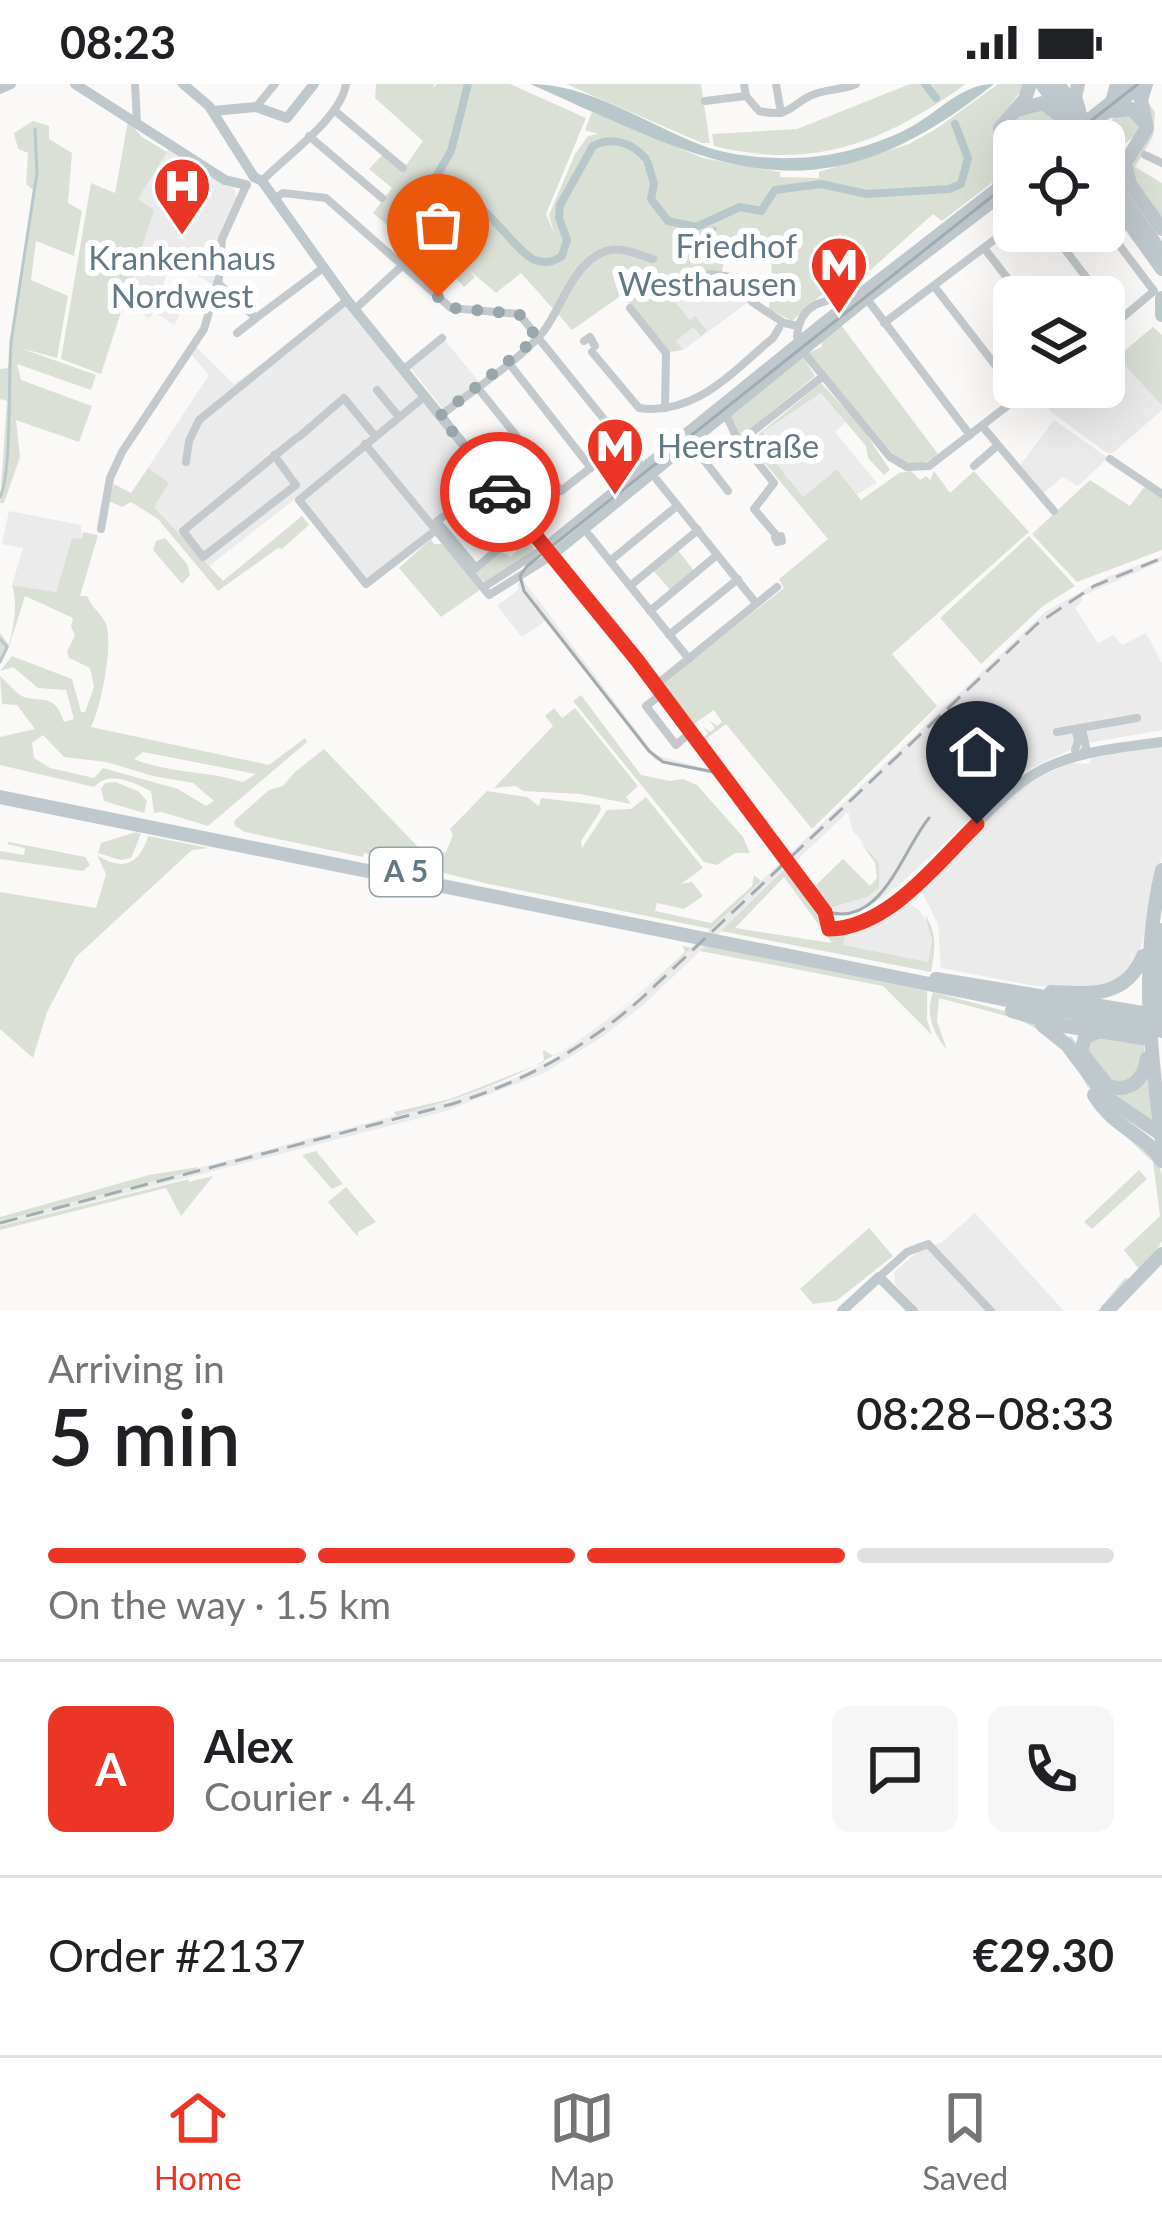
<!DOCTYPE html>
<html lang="en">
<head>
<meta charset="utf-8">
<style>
	:root { --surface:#fff; --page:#f6f6f6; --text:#202124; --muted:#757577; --line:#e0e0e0; --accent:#eb3626 }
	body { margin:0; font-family:Lato,sans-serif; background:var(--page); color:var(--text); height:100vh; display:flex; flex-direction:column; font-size:45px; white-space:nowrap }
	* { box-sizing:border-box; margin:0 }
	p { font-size:39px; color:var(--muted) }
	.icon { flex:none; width:66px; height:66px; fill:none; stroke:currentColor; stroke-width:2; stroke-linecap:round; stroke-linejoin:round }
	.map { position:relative; height:1227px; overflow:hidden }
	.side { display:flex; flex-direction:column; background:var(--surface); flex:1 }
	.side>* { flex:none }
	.controls { position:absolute; left:993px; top:36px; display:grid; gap:24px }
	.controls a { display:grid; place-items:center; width:132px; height:132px; border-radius:18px; background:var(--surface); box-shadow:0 12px 48px #0002; font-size:60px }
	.pin { position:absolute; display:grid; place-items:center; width:102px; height:102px; color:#fff; margin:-123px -51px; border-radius:50% 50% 50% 0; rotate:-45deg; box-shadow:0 0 12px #0007 }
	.pin .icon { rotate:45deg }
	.courier { position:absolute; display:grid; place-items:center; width:120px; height:120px; margin:-60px; border:9px solid #eb3626; border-radius:50%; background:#fff; color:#222; box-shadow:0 3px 15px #0007 }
	.headline em { font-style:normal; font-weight:600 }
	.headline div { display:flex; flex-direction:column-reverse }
	.headline { display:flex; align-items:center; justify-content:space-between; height:204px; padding:0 48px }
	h1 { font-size:78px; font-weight:600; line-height:90px }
	.bar { display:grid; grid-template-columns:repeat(4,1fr); gap:18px 12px; align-content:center; height:144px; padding:0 48px }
	.bar i { height:15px; border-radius:9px; background:var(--line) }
	.bar .selected { background:var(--accent) }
	.bar p { grid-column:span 4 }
	.line { display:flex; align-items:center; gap:30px; padding:0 48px; border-top:3px solid var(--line) }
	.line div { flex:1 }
	.round { display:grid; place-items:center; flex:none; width:126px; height:126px; border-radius:18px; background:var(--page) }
	.status { display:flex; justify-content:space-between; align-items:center; height:84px; padding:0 60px; background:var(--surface); direction:ltr }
	.status svg { height:33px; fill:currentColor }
	.dock { display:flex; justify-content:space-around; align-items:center; height:168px; border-top:3px solid var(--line); background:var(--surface); font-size:33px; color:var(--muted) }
	.dock a { display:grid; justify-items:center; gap:6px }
	.dock .selected { color:var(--accent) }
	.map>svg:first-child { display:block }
</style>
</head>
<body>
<div class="status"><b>08:23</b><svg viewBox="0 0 49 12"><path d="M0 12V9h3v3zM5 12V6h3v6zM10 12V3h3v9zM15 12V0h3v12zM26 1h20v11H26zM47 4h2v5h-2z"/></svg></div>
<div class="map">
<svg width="1162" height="1227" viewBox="0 0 1162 1227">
	<rect width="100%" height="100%" fill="#faf9f7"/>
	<g fill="#ebebeb">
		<polygon points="169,64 233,103 237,114 222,150 215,202 172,176 162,204 193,223 192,228 186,225 180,230 174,241 154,228 149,235 123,215 154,126 137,116"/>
		<polygon points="699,196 743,196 750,217 683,266 675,257 694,242 670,213 684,201"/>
		<polygon points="349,218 492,395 366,498 300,411 208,483 153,423 168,399 148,384 209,291 189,268 194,261 234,300"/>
		<polygon points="444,255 479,298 444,326 410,283"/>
		<polygon points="1104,257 1162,321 1162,326 1113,369 1107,369 1051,328 1035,305 1104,303"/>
		<polygon points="822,308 846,338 835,348 877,399 857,410 837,385 803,413 755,362 764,353 762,349"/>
		<polygon points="1054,336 1108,374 1078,402 1062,393 1043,410 1019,383"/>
		<polygon points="9,427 81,441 82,455 72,455 56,508 12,501 23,464 2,460"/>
		<polygon points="1162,472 1162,477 1082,512 1082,518 1075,524 1098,559 1114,551 1122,561 1146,549 1162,579 1162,646 1082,660 1019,690 896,804 867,824 834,832 829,825 867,813 879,804 879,778 853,747 848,728 642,922 602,953 544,989 443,1028 0,1142 0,1137 450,1017 513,995 556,973 633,918 1045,528 1107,493"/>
		<polygon points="523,496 655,671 719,688 716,691 655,676 545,537 522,553 497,522 518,506 518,499"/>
		<polygon points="1162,663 1162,771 1143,856 1136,876 1123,895 1093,904 1035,902 941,884 938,840 919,802 966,755 972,755 984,737 1030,697 1071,679 1089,680 1092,672"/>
		<polygon points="906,818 918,825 929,841 932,856 928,878 842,862 845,848"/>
		<polygon points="975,1129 1064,1227 919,1227 895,1200 894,1188 923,1163 941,1159"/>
	</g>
	<g fill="#dbe0d6" fill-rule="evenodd">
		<path d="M376 0H434L433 4 437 0H510L586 34 546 130 554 149 549 131 575 70 588 52 598 50 585 46 592 28 703 74 780 88V93L819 94V88L909 60 936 45 998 0H1026L999 36 1005 76 998 94 942 137 933 130 846 208 820 212 792 237 769 225 772 174 726 164 722 188 725 196C703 196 686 197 670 212L690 236 695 232 707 247 701 252 693 243 676 257 683 266 669 268 622 211 572 246 521 189 496 209 468 185 475 193 464 203 454 192 450 195 373 129 392 104 369 85 386 67 404 84 423 57 375 14Z"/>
		<polygon points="566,0 701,0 710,59 702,59"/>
		<path d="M910 0H966C885 58 814 87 714 62L712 50 797 45Z"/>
		<path d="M1145 14 1155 28 1153 52 1135 83 1162 99V134C1140 101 1115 86 1148 51Z"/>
		<path d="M1038 21 1067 45 1052 57H1014V67C995 44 1018 31 1038 21Z"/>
		<polygon points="1132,28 1140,40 1138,49 1120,64 1110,64 1096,47 1114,34"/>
		<polygon points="33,37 49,42 49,55 72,69 68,119 82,127 74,172 36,157 31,196 68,212 57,274 20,264 96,291 91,306 17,280 21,296 92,322 79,358 16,336 20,373 4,419 0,419 7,317 0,315 0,285 8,284 33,106 26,100 28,69 18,65 14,49"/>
		<polygon points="128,37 142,53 167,68 138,115 154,126 101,290 61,275 91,99 115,109"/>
		<path d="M841 241 938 370C924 381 917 382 900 378L808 269 822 263 821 257Z"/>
		<polygon points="1153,243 1162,251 1162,321 1117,273"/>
		<polygon points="802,272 815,292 742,352 730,338 730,330"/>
		<polygon points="821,299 860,341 890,386 884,391 868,374 866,362 821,309 763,348 765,353 755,362 771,381 775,378 803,413 837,385 861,416 899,389 911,387 920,396 926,392 930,396 934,387 950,409 974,387 1029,448 892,570 937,622 812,745 726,640 703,657 694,645 704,653 708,649 702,642 710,648 715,644 709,636 717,642 722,638 714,626 691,642 660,601 784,504 779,495 828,455 748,359"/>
		<polygon points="148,384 169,399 154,423 223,497 302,432 309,441 282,465 278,464 218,507 158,435 131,418 122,423 109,417 114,400 131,409"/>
		<polygon points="1090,396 1130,422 1145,402 1162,413 1162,466 1077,498 1032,450"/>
		<path d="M83 448 98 451 80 512H87C92 523 98 527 104 536 116 554 100 626 91 643L269 681 305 654 307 658 208 742 162 728 154 729 151 707C132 698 110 686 94 703L0 681V653L35 645 17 621 2 620 0 592C6 597 16 610 24 613 45 619 54 609 64 638L74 635 66 606 38 604 13 583 0 587 12 572 72 595 81 628H85L94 603 90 584 69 574 67 568 75 551 71 543 73 534 25 512 8 566 0 575V549L9 561C14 541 18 519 12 501L56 508 72 454 82 455ZM43 651 64 673 106 678 153 692 193 699 214 717 206 722 178 705 103 684 94 694 50 684 34 674 32 659ZM143 668 256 690 243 698C208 687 167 689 134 675Z"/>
		<polygon points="1029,452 1075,502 1043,522 981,580 940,534"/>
		<polygon points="165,454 187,480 190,491 182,500 153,466 156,457"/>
		<polygon points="431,455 434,460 443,460 480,506 441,533 399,484"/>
		<polygon points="527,456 535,466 485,498 475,488 500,467 511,473"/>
		<polygon points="677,465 695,488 671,507 652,485"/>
		<polygon points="581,611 641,691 670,697 683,695 697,701 743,753 750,769 735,769 717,781 704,778 573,617"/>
		<polygon points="554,624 562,634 575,624 638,702 626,713 631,720 580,710 523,707 516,702 494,704 553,642 545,632"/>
		<polygon points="324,665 419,764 433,772 446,768 453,751 450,745 487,707 527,713 539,722 541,714 600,721 601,726 581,757 582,764 607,726 631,725 646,713 703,784 681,800 692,798 703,812 684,825 657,819 655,827 711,839 752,802 754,791 761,797 711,845 484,799 364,769 363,773 245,748 235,742 234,737 269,706 283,702 295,688"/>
		<polygon points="115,698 138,707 147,717 144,729 104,717 101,705 105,699"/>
		<polygon points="136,748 141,750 131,774 120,776 98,769 101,759"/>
		<path d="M148 752 209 764 192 766 76 873 47 928 33 974 0 945V808L96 824 106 790 97 771C123 788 140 780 148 752Z"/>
		<polygon points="9,758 85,773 90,781 83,787 0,775 0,767 24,771 25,764 7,760"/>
		<polygon points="861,758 879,778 879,804 867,813 827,825 812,805 843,775 870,802 877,794 875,779"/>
		<path d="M786 784 828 847 906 818 845 848 843 861 928 878 932 856 925 831C938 850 935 866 931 888L721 847ZM784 793 832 859 735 844Z"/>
		<path d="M616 845 691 864C589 959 531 996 396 1032L394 1028 450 1015 544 978 543 966 554 972C603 942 644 907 685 868L683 862Z"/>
		<polygon points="706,862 927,907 927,936 932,951 883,902 700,867"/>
		<path d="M933 908 1016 930 1051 949 1073 973 1103 1029 1158 1074 1162 1092V1157L1149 1178 1103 1227H1098L1125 1194 1130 1195 1139 1185 1124 1166 1160 1132 1153 1078 1104 1032 1070 972 1056 955 1018 935 939 914 937 937 947 966C933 949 925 929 933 908Z"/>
		<polygon points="1071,952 1112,1005 1147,985 1158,1045 1127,1028 1066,955"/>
		<polygon points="1089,952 1144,955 1144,981 1140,991 1113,1001 1082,960"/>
		<polygon points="316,1067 343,1100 332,1105 302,1071"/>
		<polygon points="198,1083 196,1086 0,1137 0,1133 149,1091"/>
		<polygon points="1139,1086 1147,1095 1092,1145 1084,1138"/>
		<polygon points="213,1092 181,1132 166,1104 0,1146 0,1142 189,1095 188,1098"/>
		<polygon points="346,1103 376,1138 358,1148 358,1153 328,1118"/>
		<polygon points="869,1144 893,1172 836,1217 813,1220 800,1205"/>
	</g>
	<path fill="#b8c8ca" d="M530 0C590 0 646 40 701 61 726 71 764 75 792 74 830 74 873 62 907 45 937 30 960 0 994 0 814 145 716 82 530 0Z"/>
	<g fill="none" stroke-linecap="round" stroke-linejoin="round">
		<g stroke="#b8c8ca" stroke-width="3">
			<polyline points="712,159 715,144"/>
			<polyline points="11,258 37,89 35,45"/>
			<path d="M0 413C12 389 8 294 11 260"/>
			<polyline points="0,555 7,563 0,578"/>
		</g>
		<g stroke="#b8c8ca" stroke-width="8">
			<path d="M468 0 451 67 433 98C444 114 466 112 481 124 496 136 522 172 535 176 546 180 553 178 562 172L567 156 559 134 560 121 593 62C612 52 633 59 646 75"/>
			<polyline points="925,0 936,14"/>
			<polyline points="648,79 654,100 651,115 668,137 696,143 740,123 761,127 775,106 821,100 867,110 949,105 961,100 968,74 955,40"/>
		</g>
		<g stroke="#c3c9cc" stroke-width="8">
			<polyline points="135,0 137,39"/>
			<polyline points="776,0 781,29"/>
			<path d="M746 12 759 27C793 35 791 18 815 10 829 5 842 6 856 0"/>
			<polyline points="705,17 746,12 744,0"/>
			<polyline points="256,23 275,0"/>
			<polyline points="334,26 403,84"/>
			<polyline points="309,52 382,114"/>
			<polyline points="1145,71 1162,79"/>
			<path d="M262 97C286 72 341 34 346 0"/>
			<polyline points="274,115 283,109 326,114 451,224 519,230 645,386"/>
			<polyline points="1104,141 1154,207 1104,249"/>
			<polyline points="1051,147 1101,213"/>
			<polyline points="984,164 1022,213"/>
			<polyline points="710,190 746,195 752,218 784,239 798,242"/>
			<polyline points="218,199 256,234 323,184"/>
			<polyline points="934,202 1020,313"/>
			<polyline points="867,215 970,351"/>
			<polyline points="1104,216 1120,237"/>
			<polyline points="630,224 666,269 665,324"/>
			<polyline points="355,225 403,181"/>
			<polyline points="884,239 1014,141"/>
			<polyline points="237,249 255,235"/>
			<path d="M797 253C799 219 825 215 853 213"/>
			<polyline points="584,257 590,253 595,262"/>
			<path d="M592 268 639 324C696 332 733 287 773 254L779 244"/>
			<polyline points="805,270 890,373 907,383 929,382 1032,303"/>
			<polyline points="508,278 591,384"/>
			<polyline points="404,285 442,254"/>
			<polyline points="477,303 561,407 622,359"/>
			<polyline points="377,306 399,333"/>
			<polyline points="424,313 299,416 366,500 436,446"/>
			<polyline points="726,331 735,350 774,399 754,425 777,452"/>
			<path d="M440 332C471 307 518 278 543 248 562 224 572 179 606 167 621 162 639 171 653 175"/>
			<polyline points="982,342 1054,427"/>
			<polyline points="742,356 822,293"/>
			<polyline points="690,358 728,407"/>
			<polyline points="365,360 489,511 550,473"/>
			<polyline points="274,371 296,401 203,473 183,447 294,356 300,352 344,314 375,352"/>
			<polyline points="1110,375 1162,410"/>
			<polyline points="186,378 189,357 199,336 347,216"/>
			<polyline points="974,382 997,362"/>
			<polyline points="657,396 756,519"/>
			<polyline points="463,419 437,437 476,484"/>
			<polyline points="101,445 110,394 122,368 204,245 219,194 222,155 246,102"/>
			<polyline points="589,451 689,575"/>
			<polygon points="781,452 782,457 777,458 775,454"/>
			<polyline points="610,477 677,422"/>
			<polyline points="471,488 498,465 463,419 491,396"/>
			<polyline points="630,502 698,446"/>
			<polyline points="484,503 543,465"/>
			<polyline points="650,527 717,471"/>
			<polyline points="669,551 738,495"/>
			<polyline points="656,601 777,503"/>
			<polyline points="662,610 646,622 676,661 691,648"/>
			<polyline points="1082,645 1086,663 1083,669"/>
			<polyline points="1057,648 1137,634"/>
			<polyline points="1075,666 1078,657 1076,648"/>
			<polyline points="881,1197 879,1193 907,1168 928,1160 991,1227"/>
		</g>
		<g stroke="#bfc8cd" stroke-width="10">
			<polyline points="75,0 225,96 246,101"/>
			<polyline points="183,0 209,22 254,93"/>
			<polyline points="0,5 11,0"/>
			<polyline points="213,27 256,23 287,34 314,0"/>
			<polyline points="1060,57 1131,0"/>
			<polyline points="1073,57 1145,0"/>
			<path d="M254 93 262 97 347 216 637 576 825 828 829 845C908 844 971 727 1036 689 1074 667 1118 664 1162 658"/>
			<polyline points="543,465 822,239 1014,90"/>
			<polyline points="550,473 867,215 1014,103"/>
			<polyline points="842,1227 879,1193 913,1227"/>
		</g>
		<g stroke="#bfc8cd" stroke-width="14">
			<polyline points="1042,0 1082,57"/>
			<polyline points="1058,0 1099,57"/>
			<polyline points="1078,0 1075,13 1079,26"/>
			<polyline points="1112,18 1117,0"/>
			<polyline points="1021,25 1043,19 1068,38"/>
			<polyline points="1113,27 1132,25 1143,37"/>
			<polyline points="1104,64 1162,145"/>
			<polyline points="1104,88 1162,169"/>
			<polyline points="1130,100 1125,79 1147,44 1141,16 1146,0"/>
			<polyline points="999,101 1009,81 1000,59 1000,44 1025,15 1030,0"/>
			<polyline points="1104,104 1162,185"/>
			<polyline points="1162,214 1162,231"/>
			<polyline points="0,713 1162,947"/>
			<path d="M1162 786C1140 879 1150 965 1162 1058"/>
			<polyline points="936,895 1162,932"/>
			<path d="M1051 908C1090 910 1126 914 1143 872"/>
			<polyline points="1012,927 1065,942 1143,954"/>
			<polyline points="1160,937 1162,846"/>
			<polyline points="1042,941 1067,961 1106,1013 1162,1051"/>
			<path d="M1098 948 1085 953 1081 968 1108 1002C1130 1009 1144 996 1147 974"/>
			<path d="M1094 1011C1114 1045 1145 1049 1162 1077"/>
			<polyline points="1107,1227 1162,1170"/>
		</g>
		<g stroke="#a2acb0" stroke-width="3">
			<polyline points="1065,57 1138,0"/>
			<path d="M929 734C902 766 881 849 822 826L719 689 663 678 649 667 524 507 520 492 527 482 1014 95"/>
		</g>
		<path stroke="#a2acb0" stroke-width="3" stroke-dasharray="18 9" stroke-linecap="butt" d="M0 1139 452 1020C524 998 587 963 643 913L1037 540 1094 502 1162 474"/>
	</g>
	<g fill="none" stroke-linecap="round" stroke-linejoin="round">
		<polyline stroke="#98a6ac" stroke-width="12" stroke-dasharray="0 21.6" points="438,213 452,224 519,230 537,254 440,332 500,408"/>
		<path stroke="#eb3626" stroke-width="15" d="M500 408 637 576 825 828 829 845C889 844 938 778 977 740"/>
	</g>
	<defs>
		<g id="hospital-pin" transform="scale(3)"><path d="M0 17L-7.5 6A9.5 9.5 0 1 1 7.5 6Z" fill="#eb3626" stroke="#fff"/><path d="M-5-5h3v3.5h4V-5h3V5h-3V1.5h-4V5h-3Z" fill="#fff"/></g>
		<g id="metro-pin" transform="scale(3)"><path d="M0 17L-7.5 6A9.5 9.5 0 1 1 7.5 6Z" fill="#eb3626" stroke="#fff"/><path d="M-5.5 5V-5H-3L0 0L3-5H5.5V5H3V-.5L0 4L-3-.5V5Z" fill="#fff"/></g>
	</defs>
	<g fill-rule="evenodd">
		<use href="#hospital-pin" x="182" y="102"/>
		<use href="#metro-pin" x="839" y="181"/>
		<use href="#metro-pin" x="615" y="362"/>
	</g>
	<g text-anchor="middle" stroke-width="12" stroke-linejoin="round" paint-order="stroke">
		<rect fill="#fff" stroke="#92a2a9" stroke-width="3" x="370" y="764" width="72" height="48" rx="9"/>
		<g font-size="30" font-weight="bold" fill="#637a84">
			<text x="406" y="798">A 5</text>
		</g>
		<g font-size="33" fill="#637a84" stroke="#fff" text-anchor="end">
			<text x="797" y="174">Friedhof<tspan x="797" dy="38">Westhausen</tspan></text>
			<text x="182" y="186" text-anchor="middle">Krankenhaus<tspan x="182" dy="38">Nordwest</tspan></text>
			<text x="657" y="374" text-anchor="start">Heerstraße</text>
		</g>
	</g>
</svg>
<div class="controls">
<a><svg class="icon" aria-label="locate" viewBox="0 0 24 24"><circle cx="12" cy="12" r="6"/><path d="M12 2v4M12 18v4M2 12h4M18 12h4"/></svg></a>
<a><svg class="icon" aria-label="layers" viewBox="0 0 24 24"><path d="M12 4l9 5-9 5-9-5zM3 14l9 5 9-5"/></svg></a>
</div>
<div class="pin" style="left:438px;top:213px;background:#ea580c"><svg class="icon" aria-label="bag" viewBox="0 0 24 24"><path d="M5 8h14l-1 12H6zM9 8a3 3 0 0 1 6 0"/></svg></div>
<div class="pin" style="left:977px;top:740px;background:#1f2937"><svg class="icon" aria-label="home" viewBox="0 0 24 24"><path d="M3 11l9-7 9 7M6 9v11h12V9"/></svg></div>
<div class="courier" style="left:500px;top:408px"><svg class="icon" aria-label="car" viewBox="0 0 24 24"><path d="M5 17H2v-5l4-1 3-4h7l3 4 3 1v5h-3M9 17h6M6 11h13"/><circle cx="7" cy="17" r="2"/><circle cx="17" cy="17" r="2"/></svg></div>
</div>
<section class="side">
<div class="headline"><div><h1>5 min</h1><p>Arriving in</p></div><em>08:28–08:33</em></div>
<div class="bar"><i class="selected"></i><i class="selected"></i><i class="selected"></i><i></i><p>On the way · 1.5 km</p></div>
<div class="line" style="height:216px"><b class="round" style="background:var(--accent);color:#fff">A</b><div><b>Alex</b><p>Courier · 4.4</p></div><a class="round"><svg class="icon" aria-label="chat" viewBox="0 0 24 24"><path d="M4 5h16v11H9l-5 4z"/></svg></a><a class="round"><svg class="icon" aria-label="phone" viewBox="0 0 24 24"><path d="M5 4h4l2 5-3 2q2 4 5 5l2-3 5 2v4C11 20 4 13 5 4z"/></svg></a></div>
<div class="line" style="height:156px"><div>Order #2137</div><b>€29.30</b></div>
</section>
<nav class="dock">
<a class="selected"><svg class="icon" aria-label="home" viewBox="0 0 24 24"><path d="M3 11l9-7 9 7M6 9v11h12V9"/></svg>Home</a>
<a><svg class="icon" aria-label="map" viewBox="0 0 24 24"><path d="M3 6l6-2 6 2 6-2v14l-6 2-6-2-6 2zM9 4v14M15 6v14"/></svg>Map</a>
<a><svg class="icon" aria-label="saved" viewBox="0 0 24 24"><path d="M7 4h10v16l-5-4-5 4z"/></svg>Saved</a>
</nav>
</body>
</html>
